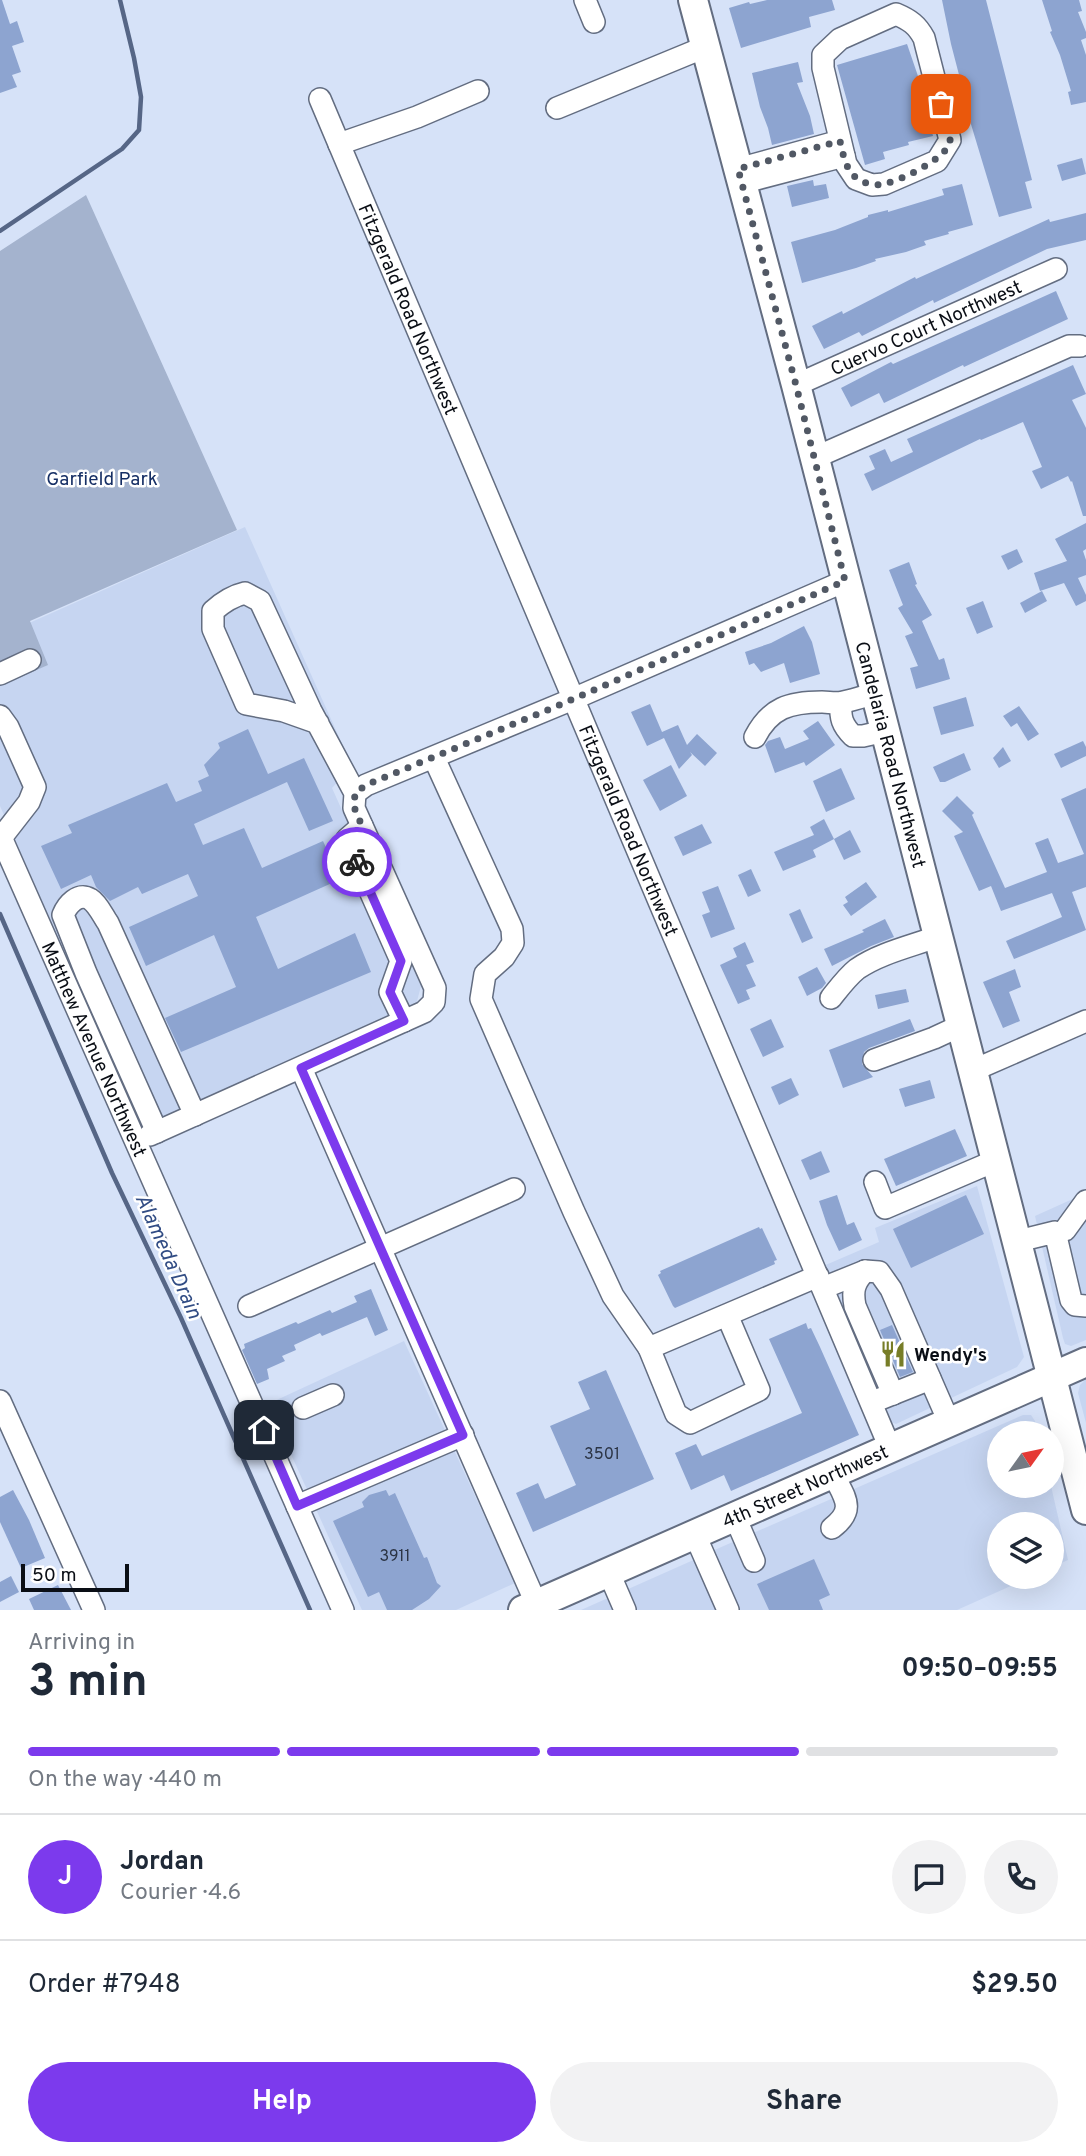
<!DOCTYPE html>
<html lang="en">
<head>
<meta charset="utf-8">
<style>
	:root { --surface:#fff; --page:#f2f2f3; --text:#1f2937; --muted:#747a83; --line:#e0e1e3; --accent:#7c3aed }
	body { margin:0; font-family:Overpass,sans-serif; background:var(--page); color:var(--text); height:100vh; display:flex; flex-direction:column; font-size:26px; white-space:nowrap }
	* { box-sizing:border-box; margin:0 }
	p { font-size:23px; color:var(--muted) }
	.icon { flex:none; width:38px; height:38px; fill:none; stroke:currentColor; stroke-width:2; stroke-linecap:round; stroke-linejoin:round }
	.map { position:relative; height:1610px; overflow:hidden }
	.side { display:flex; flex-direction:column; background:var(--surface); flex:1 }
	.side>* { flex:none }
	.needle { width:46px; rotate:57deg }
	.buttons { position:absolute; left:987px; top:1421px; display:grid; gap:14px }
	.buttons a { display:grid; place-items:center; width:77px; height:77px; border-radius:50%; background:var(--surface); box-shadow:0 7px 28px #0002; font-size:35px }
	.scale { position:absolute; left:21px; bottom:18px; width:108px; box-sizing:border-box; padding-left:7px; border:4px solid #0a0e15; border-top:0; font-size:19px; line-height:24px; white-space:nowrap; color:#0a0e15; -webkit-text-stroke:5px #fff; paint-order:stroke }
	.pin { position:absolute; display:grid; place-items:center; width:60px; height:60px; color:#fff; margin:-30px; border-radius:14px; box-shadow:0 4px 10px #0006 }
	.courier { position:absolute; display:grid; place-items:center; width:70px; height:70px; margin:-35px; border:5px solid #7c3aed; border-radius:50%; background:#fff; color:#222; box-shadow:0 2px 9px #0007 }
	.overview em { font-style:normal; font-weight:700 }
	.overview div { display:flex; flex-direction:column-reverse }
	.overview { display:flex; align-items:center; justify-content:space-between; height:119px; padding:0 28px }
	h1 { font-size:46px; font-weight:700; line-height:52px }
	.bar { display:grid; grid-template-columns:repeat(4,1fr); gap:10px 7px; align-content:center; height:84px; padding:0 28px }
	.bar i { height:9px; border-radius:5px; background:var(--line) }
	.bar .on { background:var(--accent) }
	.bar p { grid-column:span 4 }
	.line { display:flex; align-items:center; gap:18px; padding:0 28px; border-top:2px solid var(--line) }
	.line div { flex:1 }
	.round { display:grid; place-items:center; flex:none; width:74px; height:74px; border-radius:37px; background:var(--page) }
	.action { display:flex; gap:14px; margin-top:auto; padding:14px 28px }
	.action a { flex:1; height:80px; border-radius:42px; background:var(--accent); color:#fff; font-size:28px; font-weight:700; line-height:80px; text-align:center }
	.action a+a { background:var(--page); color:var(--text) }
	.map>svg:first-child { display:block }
</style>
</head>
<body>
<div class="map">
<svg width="1086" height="1610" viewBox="0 0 1086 1610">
	<rect width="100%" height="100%" fill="#d6e2f8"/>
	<g fill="#c6d5f1">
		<polygon points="245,527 352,766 332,788 421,986 416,1005 142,1128 0,806 0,685 45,666 27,624"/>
		<polygon points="977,1186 1024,1357 1017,1367 896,1424 888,1421 821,1267 879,1242 875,1228"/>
		<polygon points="1086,1193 1086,1340 1071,1346 1065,1344 1063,1338 1035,1216"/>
		<polygon points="404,1341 515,1583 456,1610 362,1610 268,1404"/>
		<polygon points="1086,1379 1086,1423 1078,1393 1080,1385"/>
		<polygon points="1023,1415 1031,1415 1035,1421 1038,1433 999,1433 999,1486 1051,1486 1068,1560 1052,1567 1052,1524 999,1524 999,1577 1031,1577 957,1610 736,1610 710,1552"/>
		<polygon points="698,1558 721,1610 581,1610"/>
	</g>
	<polygon fill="#a4b3ce" points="86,195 237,530 30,621 48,665 0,686 0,251"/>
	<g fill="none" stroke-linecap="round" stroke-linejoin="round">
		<g stroke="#566686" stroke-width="4.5">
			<polyline points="0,231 122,149 139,130 141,97 134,58 120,0"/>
			<polyline points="0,914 112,1173 181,1318 310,1610"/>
		</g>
	</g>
	<g fill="#8da4d0">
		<polygon points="0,0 2,0 10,24 17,21 24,42 12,46 21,72 12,75 17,87 0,93"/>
		<polygon points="767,0 832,0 835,10 809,17 811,27 741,48 729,8 749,2 750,4"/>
		<polygon points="942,0 986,0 1032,180 1025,182 1032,208 999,217 970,121 971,121 951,44"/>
		<polygon points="1042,0 1079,0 1082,11 1078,12 1086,32 1086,38 1081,40 1086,55 1086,102 1071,105 1068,92 1071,91 1060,55 1050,32 1052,31"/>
		<polygon points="907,44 919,79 933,136 908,142 909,145 883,152 885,159 865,165 837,65"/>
		<polygon points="798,62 803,82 797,83 810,116 814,134 772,145 768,128 760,107 752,73"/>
		<polygon points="1082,158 1086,174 1062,181 1057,165"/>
		<polygon points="813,180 814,186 826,184 829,198 792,207 787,186"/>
		<polygon points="962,184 973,225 948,232 949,234 924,241 926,245 906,252 875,259 876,261 856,268 802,283 791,242 835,230 868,217 868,215 888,210 888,212 944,195 942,189"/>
		<polygon points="1086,213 1086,240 1047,249 934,303 933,300 862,336 859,332 824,349 812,326 842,311 843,314 915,277 916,279 1049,219 1050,222"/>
		<polygon points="1056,291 1068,319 964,367 963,365 884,403 879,393 851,407 841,388 891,362 893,364"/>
		<polygon points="1073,365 1086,394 1072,400 1086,428 1086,516 1083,516 1072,481 1071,482 1068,476 1041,489 1032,471 1042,467 1023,422 981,440 980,439 872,491 864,474 875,469 869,456 885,449 891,462 913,452 907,439"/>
		<polygon points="1086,523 1086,549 1083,551 1086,560 1086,575 1078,578 1086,595 1086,601 1076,606 1064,583 1040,591 1034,573 1067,561 1055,539"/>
		<polygon points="1017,549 1023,562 1008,570 1001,556"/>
		<polygon points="909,562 917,584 915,585 932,615 922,621 939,660 944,658 950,679 916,689 910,668 918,666 905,636 913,633 898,608 903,605 889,570"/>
		<polygon points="1042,591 1047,601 1025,613 1020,603"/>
		<polygon points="983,601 993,627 977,634 966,608"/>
		<polygon points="804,626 812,642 820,674 790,683 784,663 761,672 754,663 749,665 745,652 771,643"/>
		<polygon points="966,697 974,726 941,735 933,707"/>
		<polygon points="650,704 662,732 678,725 687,745 697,734 717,753 705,766 690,752 692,755 679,769 664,738 647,746 631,712"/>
		<polygon points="1019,706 1039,734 1028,741 1017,723 1011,727 1003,716"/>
		<polygon points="818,721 835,745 806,766 804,762 775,773 765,745 768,741 780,737 785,749 809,739 803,731"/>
		<polygon points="248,729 268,774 304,758 333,821 309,831 287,782 194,824 203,845 244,828 262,868 323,841 341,879 256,917 278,969 355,933 371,972 181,1052 165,1018 236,987 214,935 146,966 129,927 198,896 188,874 142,894 138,887 110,901 96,887 91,875 61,889 41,846 72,833 68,825 167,783 176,802 202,791 198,781 209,776 204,765 220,748 218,743"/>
		<polygon points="1083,741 1086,747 1086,756 1061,768 1054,754"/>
		<polygon points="1003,747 1011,761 999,768 993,758"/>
		<polygon points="964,753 971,770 945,782 940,782 933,767"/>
		<polygon points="671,765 687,796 660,811 643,780"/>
		<polygon points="841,768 855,799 826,812 813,781"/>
		<polygon points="1086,788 1086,887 1072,892 1086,930 1014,959 1006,941 1062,917 1052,893 1001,911 991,886 979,891 954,836 963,832 942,811 957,796 974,813 972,815 1005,888 1047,872 1035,843 1048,838 1058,863 1084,854 1061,799"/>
		<polygon points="824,819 834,839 850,830 861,852 844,860 834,839 813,850 816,857 783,871 774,852 814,835 810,827"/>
		<polygon points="702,824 712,843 683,856 674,837"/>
		<polygon points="751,869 761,891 748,897 738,875"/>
		<polygon points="866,882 877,897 851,916 843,905 848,902 845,897"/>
		<polygon points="718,886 735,929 711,938 702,915 710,912 702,892"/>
		<polygon points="800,909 813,938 802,943 789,914"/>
		<polygon points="885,919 894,937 871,946 832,966 824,949 864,932 862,930"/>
		<polygon points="745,942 754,962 746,965 756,986 746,990 750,999 738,1004 720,965 737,957 733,948"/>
		<polygon points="817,967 826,983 822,988 807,996 798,977"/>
		<polygon points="1015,969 1021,987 1009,992 1020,1021 1003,1028 983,982"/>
		<polygon points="906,989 909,1002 878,1009 875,995"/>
		<polygon points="771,1019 784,1047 763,1057 750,1029"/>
		<polygon points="910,1019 915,1031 869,1048 864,1052 862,1064 873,1077 843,1088 829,1050"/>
		<polygon points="791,1078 799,1095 779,1105 771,1087"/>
		<polygon points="930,1080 935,1098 905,1107 899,1089"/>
		<polygon points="955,1129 967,1156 896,1186 884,1159"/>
		<polygon points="821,1151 830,1172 810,1180 801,1160"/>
		<polygon points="837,1195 847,1225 854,1222 862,1240 839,1251 827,1225 819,1201"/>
		<polygon points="966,1195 984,1234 911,1268 893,1229"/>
		<polygon points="759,1227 760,1229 762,1228 777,1260 774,1261 775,1264 675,1308 673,1306 658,1275 661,1273 660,1271"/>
		<polygon points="371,1289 388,1330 375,1336 367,1317 322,1336 320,1333 294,1345 296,1350 282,1356 285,1361 267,1369 269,1379 257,1384 242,1350 245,1348 244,1344 296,1322 298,1324 330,1310 332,1313 357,1302 354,1296"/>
		<polygon points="806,1323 808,1329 811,1328 820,1347 859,1435 731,1491 724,1475 691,1490 675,1453 696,1444 702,1456 802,1413 769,1339"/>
		<polygon points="892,1325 913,1372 900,1377 880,1330"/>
		<polygon points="606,1370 654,1479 533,1532 516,1493 538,1483 545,1499 576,1485 550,1426 590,1409 578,1382"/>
		<polygon points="13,1490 29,1520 45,1558 21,1568 0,1522 0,1497"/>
		<polygon points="386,1490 389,1496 395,1493 424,1558 427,1557 437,1583 441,1586 429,1599 412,1610 387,1610 379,1592 368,1597 333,1521 364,1507 362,1502 369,1495"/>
		<polygon points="814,1559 830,1595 819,1600 823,1610 769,1610 757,1584"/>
		<polygon points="11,1576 19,1592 0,1602 0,1582"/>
		<polygon points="58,1585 71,1610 34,1610 29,1599"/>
	</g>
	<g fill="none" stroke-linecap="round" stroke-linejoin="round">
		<g stroke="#636d81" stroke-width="24">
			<g id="minor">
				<polyline points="585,0 594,22"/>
				<path d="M896 14C910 20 917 25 924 38L950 140 937 161 884 184 872 185 856 179 846 164 823 68V55L840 39Z"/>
				<path id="s1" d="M320 99 890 1448"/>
				<polyline points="557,108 705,47"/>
				<polyline points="339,144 417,117 478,91"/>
				<polyline points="738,169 840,141"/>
				<polyline points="741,183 844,156"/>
				<path id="s2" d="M796 385 1056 269"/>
				<polyline points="814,458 1069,346 1080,346"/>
				<polyline points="0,674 30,660"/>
				<path d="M841 703C840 718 842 725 853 736H863L885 731"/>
				<polyline points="0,716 8,727 35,787 29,802 1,838"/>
				<path d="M755 737C770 708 789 702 822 702 829 702 836 704 843 702 854 700 865 696 875 693"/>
				<polyline points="434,758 512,929 513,943 504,957 485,974 481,999 574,1212 613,1296 649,1348"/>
				<polyline points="355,793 366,785 573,699 845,581"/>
				<polyline points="362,826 347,839 401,961 390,992 404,1021"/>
				<path id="s3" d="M0 835 343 1610"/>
				<path d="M831 998C839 988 847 977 857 969 880 953 912 946 939 936"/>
				<polyline points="874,1060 934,1038 962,1025"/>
				<polyline points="301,1068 539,1610"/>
				<polyline points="974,1070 1086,1021"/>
				<path d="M157 1132 86 973 63 915C67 905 78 892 90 899 98 904 103 916 108 923L195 1115"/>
				<path d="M150 1135 424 1012 434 1002 435 988 354 808 355 793 311 711 260 601 245 593C232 596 223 602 213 611V629L246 704 284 711 318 723"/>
				<polyline points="875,1182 885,1208 997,1160"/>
				<polyline points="1065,1230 1086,1201"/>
				<polyline points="1018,1241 1055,1232 1071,1300 1075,1305 1086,1306"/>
				<path d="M865 1271C854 1283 852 1290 855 1306L893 1394"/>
				<polyline points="823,1288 865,1271 879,1272 891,1289 949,1422"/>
				<polyline points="249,1306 514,1189"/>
				<polyline points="727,1315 759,1390 690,1423 676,1414 649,1348 818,1276"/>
				<polyline points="880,1399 930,1379"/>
				<polyline points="0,1401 94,1610"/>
				<polyline points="303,1408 333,1395"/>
				<polyline points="297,1506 463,1435"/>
				<polyline points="735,1517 754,1561"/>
				<path d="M832 1528C857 1509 844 1497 833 1474"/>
				<polyline points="695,1535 728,1610"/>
				<polyline points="609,1573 625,1610"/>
			</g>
		</g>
		<g stroke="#636d81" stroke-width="32">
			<g id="major">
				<path id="s4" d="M693 0 796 385 1086 1510"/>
				<path id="s5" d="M523 1610 1086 1362"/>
			</g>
		</g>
		<use href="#minor" stroke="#fff" stroke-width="21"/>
		<use href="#major" stroke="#fff" stroke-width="28"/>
	</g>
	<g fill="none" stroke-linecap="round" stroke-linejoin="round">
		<path stroke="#515864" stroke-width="7" stroke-dasharray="0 12.6" d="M357 862 347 839 362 826 354 807 355 793 366 785 550 709 845 581 796 385 738 169 840 141C843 154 846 172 858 179 865 184 876 186 884 184 901 180 947 159 950 141 951 132 943 112 941 104"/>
		<polyline stroke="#7c3aed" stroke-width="9" points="264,1430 297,1506 463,1435 301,1068 404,1021 390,992 401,961 357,862"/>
	</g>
	<defs>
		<g id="restaurant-bare" transform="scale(2.1)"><path d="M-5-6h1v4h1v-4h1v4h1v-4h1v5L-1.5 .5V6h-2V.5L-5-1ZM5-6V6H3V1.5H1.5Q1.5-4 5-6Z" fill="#777d27" stroke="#fff" stroke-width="2.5" paint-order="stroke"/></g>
	</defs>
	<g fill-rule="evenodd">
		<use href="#restaurant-bare" x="893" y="1354"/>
	</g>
	<g text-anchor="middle" stroke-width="5" stroke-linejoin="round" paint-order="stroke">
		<g font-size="16" fill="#2b3444">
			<text x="602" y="1459">3501</text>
			<text x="395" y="1561">3911</text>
		</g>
		<g font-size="19" fill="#0a0e15" stroke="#fff">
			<text dy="7" stroke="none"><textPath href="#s1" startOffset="228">Fitzgerald Road Northwest</textPath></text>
			<text dy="7" stroke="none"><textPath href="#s2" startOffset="142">Cuervo Court Northwest</textPath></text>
			<text dy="7" stroke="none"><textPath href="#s4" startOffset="780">Candelaria Road Northwest</textPath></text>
			<text dy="7" stroke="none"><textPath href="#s1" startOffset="794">Fitzgerald Road Northwest</textPath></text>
			<text dy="7" stroke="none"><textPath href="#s3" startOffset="234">Matthew Avenue Northwest</textPath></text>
			<text dy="7" stroke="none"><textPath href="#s5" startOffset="308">4th Street Northwest</textPath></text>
		</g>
		<g font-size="19" fill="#162f65" stroke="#fff">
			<text x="102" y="485">Garfield Park</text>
		</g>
		<g font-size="19" font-weight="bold" fill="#0a0e15" stroke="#fff" text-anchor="start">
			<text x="914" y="1361">Wendy's</text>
		</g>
		<g font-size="21" font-style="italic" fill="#314c84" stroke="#fff">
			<text transform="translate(169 1256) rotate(66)" y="7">Alameda Drain</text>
		</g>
	</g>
</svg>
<div class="buttons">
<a><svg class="needle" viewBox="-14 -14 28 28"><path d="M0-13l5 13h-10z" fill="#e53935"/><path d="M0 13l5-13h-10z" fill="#747a83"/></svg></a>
<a><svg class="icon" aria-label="layers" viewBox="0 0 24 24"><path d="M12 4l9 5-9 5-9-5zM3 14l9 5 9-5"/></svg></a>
</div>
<div class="scale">50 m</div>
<div class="pin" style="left:941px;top:104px;background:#ea580c"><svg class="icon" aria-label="bag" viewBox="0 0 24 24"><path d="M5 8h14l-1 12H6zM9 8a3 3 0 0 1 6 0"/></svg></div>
<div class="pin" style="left:264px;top:1430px;background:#1f2937"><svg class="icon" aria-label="home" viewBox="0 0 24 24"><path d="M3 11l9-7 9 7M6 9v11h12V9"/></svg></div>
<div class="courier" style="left:357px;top:862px"><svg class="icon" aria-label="bike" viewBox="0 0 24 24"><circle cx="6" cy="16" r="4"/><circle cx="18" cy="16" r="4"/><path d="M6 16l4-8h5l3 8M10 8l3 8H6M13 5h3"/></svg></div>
</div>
<section class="side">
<div class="overview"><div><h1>3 min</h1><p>Arriving in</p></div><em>09:50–09:55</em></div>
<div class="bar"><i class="on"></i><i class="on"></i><i class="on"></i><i></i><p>On the way · 440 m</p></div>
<div class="line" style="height:126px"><b class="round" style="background:var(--accent);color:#fff">J</b><div><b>Jordan</b><p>Courier · 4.6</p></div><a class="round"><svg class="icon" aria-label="chat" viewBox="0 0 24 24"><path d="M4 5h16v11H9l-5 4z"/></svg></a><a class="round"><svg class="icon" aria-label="phone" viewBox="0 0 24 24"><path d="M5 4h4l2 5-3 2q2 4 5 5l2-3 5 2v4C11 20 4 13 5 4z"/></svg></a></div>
<div class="line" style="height:91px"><div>Order #7948</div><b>$29.50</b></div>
<div class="action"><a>Help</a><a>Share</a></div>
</section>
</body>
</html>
